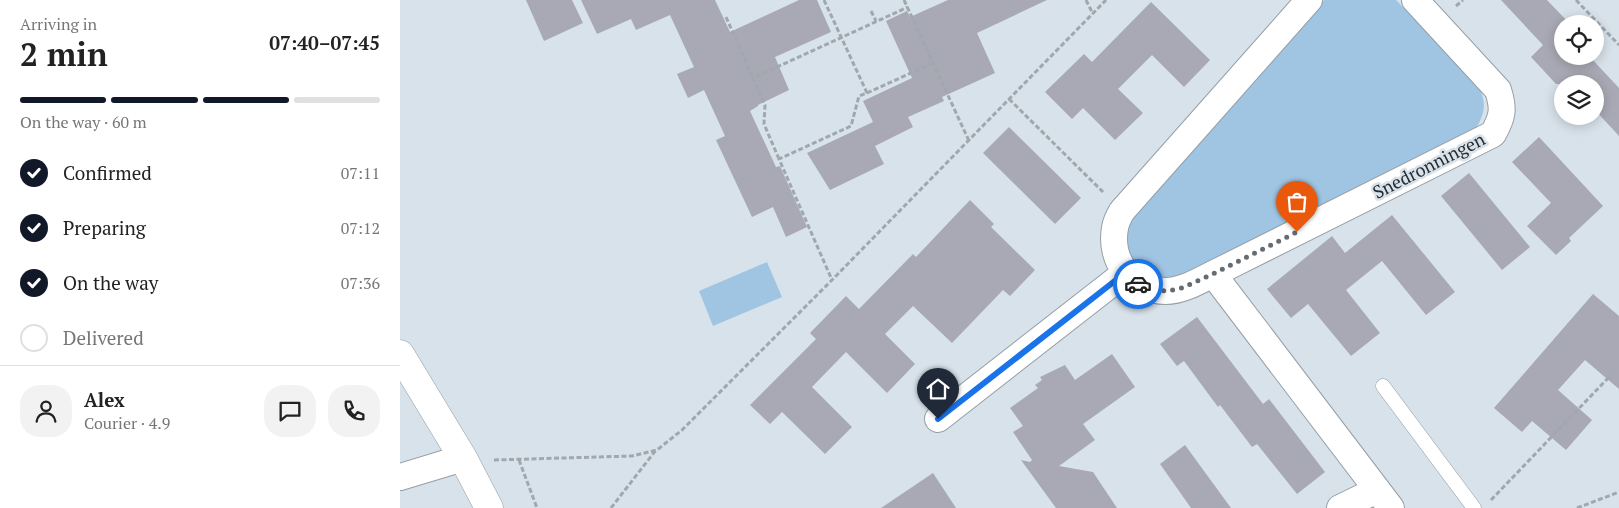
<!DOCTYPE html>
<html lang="en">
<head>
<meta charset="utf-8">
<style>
	:root { --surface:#fff; --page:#f2f2f2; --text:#222; --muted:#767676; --line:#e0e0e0; --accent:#111827 }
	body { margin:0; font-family:"PT Serif",serif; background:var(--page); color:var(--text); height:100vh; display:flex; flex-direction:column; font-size:19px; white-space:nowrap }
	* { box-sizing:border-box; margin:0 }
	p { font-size:16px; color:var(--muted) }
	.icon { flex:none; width:28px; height:28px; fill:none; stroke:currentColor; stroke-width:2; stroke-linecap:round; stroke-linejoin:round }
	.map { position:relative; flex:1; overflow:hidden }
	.drawer { display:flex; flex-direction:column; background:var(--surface); width:400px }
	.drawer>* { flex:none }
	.controls { position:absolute; left:1154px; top:15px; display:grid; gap:10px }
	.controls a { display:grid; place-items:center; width:50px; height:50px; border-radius:50%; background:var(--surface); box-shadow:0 2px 12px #0003; font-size:25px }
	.pin { position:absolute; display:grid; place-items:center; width:42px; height:42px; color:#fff; margin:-51px -21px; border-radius:50% 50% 50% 0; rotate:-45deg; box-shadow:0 0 5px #0007 }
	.pin .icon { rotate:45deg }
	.courier { position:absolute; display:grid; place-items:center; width:50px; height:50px; margin:-25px; border:4px solid #1a73e8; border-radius:50%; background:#fff; color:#222; box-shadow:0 1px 6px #0007 }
	.headline em { font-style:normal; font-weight:700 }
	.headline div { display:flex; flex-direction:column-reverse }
	.headline { display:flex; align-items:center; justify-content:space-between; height:85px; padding:0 20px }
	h1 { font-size:32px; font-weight:700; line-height:38px }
	.bar { display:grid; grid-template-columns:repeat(4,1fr); gap:8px 5px; align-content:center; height:60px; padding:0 20px }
	.bar i { height:6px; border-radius:4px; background:var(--line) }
	.bar .active { background:var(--accent) }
	.bar p { grid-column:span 4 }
	.line { display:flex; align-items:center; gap:12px; padding:0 20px; border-top:1px solid var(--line) }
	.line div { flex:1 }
	.round { display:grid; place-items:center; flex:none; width:52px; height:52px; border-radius:20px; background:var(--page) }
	ol { padding:0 20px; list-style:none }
	li { display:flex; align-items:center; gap:15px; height:55px }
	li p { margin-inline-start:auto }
	li .icon { padding:5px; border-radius:50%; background:var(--accent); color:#fff; stroke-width:4 }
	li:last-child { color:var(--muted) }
	li i { width:28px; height:28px; border:2px solid var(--line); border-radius:50% }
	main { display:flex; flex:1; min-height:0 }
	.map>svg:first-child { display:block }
</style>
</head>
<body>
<main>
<section class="drawer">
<div class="headline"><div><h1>2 min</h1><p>Arriving in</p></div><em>07:40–07:45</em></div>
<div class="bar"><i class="active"></i><i class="active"></i><i class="active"></i><i></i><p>On the way · 60 m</p></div>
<ol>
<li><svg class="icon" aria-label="check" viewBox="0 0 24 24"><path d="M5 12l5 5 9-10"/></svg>Confirmed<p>07:11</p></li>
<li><svg class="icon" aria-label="check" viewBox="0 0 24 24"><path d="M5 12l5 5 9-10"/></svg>Preparing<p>07:12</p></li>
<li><svg class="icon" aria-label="check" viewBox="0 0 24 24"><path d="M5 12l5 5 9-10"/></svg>On the way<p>07:36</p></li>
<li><i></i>Delivered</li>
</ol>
<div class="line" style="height:90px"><a class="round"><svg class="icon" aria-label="person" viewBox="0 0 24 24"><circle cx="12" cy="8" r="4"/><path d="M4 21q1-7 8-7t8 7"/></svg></a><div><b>Alex</b><p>Courier · 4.9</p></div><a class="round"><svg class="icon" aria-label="chat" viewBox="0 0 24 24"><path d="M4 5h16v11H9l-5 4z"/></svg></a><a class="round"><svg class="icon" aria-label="phone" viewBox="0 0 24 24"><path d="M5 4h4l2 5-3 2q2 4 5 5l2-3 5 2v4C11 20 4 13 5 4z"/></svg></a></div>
</section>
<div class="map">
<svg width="1219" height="508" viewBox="0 0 1219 508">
	<rect width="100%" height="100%" fill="#d8e2ea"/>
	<g fill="#a0c5e3">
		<path d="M924 0H996L1078 85C1086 103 1086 109 1077 127L783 274 765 280 749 276 735 267 728 256 725 229 731 215Z"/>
		<polygon points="367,262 382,297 313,326 299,291"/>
	</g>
	<g fill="#a8a9b4">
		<polygon points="126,0 172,0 183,23 144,41"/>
		<polygon points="181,0 315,0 330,32 399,0 417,0 431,32 375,57 389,90 358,105 358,106 350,111 376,167 380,166 407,227 386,237 373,207 352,217 316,140 325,136 304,90 288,98 277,74 294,67 270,15 236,30 231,19 197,34"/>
		<polygon points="548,0 647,0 577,33 595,73 542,97 544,101 508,117 513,127 475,146 484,164 430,190 407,153 473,122 463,101 512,78 486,21 507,11 510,17"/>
		<polygon points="1101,0 1147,0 1170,24 1162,24 1162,56 1189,56 1219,88 1219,136 1195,110 1195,84 1156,84 1131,57 1143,45"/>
		<polygon points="751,2 810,60 784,87 752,55 718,89 743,113 715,140 683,108 672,119 645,92 684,54 692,62"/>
		<polygon points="609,127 681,198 655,224 583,153"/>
		<polygon points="1139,137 1203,206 1169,238 1171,241 1156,255 1127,226 1151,203 1112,162"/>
		<polygon points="1069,173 1130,247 1102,270 1041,196"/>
		<polygon points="570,200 594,224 591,227 635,270 610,296 603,290 552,343 513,306 485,334 515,364 487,393 446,352 412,387 452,427 425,454 382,412 370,424 350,405 416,339 410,333 446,296 459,309 513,254 516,257"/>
		<polygon points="992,215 1055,292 1026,315 982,261 946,290 980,333 951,356 908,304 891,318 867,289 932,236 945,253"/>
		<polygon points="1193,294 1219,316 1219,389 1185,360 1158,390 1192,420 1166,450 1132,421 1122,432 1094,408"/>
		<polygon points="797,317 863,404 869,399 925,472 897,494 857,444 852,447 820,405 818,407 784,361 777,366 760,344"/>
		<polygon points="712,354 735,387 683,424 695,440 659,466 693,472 717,508 656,508 621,460 630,462 632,460 613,432 623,426 610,408 638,388 635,385 642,380 640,377 665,365 675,380"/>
		<polygon points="785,445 831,508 791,508 760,464"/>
		<polygon points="533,473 556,508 481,508"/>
	</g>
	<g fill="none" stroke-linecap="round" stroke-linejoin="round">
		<g stroke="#949ea6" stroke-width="15">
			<polyline id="lane" points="983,386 1074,508"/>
		</g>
		<g stroke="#949ea6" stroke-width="28">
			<g id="street">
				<path d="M909 0 722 211C719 216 716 222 715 228 709 261 732 291 766 291 782 291 799 281 813 274L1093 134C1103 116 1104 109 1098 90L1015 0"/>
				<polyline points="813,274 991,508"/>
				<polyline points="538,419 725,273"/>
				<polyline points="0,477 63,458"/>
				<polyline points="940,508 977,490"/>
			</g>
		</g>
		<g stroke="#949ea6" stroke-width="29">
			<polyline id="secondary" points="0,354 63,458 89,508"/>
		</g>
		<g stroke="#a0a8ae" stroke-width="3" stroke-dasharray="5 2.5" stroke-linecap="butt">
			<polyline points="424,0 467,93 459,96 451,126 379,159 432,280"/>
			<polyline points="504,0 569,141"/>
			<polyline points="686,0 693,14"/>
			<polyline points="1176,0 1219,45"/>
			<polyline points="1056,6 1063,0"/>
			<polyline points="471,11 476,21"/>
			<polyline points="326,17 353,78"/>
			<polyline points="467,93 533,63"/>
			<polyline points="609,99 703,192"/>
			<polyline points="379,159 364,124 365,105 353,78 508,7"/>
			<polyline points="94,460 232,456 257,450 282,430 432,280 706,0"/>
			<polyline points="119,460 137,508"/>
			<polyline points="1091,500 1211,375"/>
			<polyline points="211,508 256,450"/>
			<polyline points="1177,508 1219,492"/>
		</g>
		<use href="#lane" stroke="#fff" stroke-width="14"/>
		<use href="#street" stroke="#fff" stroke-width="26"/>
		<use href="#secondary" stroke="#fff" stroke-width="28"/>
	</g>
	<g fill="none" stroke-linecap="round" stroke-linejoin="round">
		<polyline stroke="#666c70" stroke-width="5" stroke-dasharray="0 9" points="738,284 752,290 767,291 782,288 813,274 897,232"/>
		<polyline stroke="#1a73e8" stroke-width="6" points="538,419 725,273 738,284"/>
	</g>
	<g text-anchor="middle" stroke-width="5" stroke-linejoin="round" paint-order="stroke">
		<g font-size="18" fill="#282c2f" stroke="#d8e2ea">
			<text transform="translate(1029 166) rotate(-27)" y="6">Snedronningen</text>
		</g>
	</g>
</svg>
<div class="controls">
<a><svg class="icon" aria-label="locate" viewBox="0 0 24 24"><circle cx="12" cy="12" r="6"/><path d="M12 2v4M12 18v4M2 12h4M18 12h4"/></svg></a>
<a><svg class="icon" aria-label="layers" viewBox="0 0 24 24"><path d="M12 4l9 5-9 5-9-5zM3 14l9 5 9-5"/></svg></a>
</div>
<div class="pin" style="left:897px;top:232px;background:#ea580c"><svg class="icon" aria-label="bag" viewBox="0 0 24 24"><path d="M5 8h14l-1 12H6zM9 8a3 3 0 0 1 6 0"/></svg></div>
<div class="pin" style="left:538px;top:419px;background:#1f2937"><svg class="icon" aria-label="home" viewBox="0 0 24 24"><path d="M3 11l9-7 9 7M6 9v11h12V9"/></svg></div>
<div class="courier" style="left:738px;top:284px"><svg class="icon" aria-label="car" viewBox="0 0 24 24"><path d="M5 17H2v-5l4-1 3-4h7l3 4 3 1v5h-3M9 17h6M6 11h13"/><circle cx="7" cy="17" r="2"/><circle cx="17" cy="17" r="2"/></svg></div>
</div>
</main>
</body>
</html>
